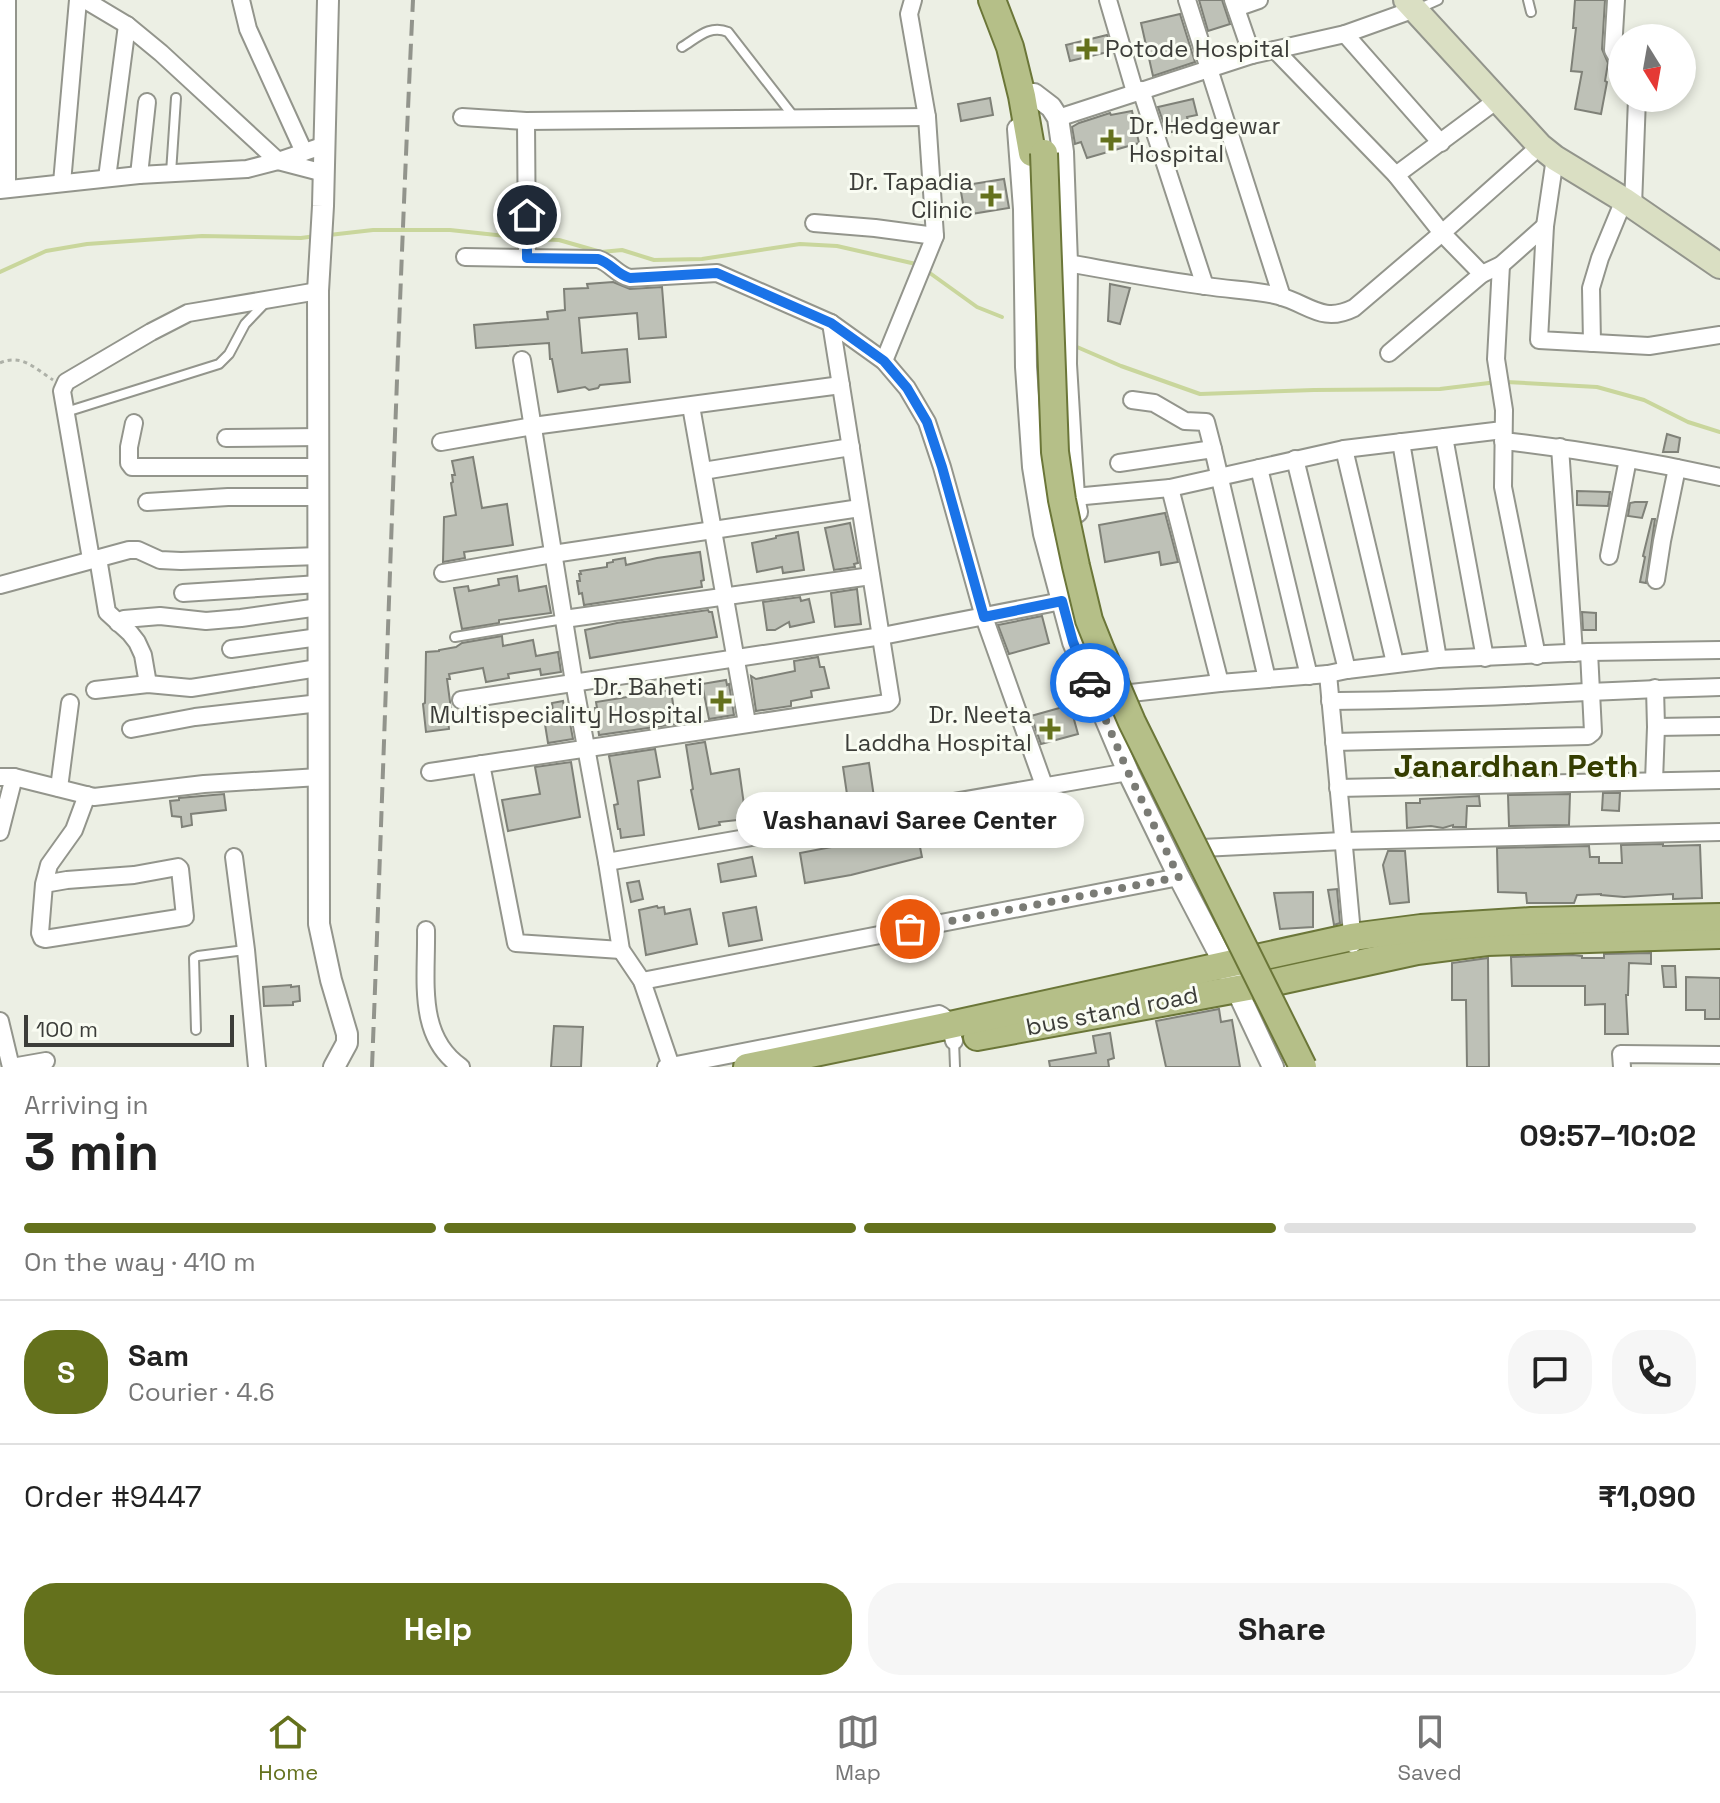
<!DOCTYPE html>
<html lang="en">
<head>
<meta charset="utf-8">
<style>
	:root { --surface:#fff; --page:#f6f6f6; --text:#222; --muted:#767676; --line:#e0e0e0; --accent:#64711c }
	body { margin:0; font-family:"Space Grotesk",sans-serif; background:var(--page); color:var(--text); height:100vh; display:flex; flex-direction:column; font-size:30px; white-space:nowrap }
	* { box-sizing:border-box; margin:0 }
	p { font-size:26px; color:var(--muted) }
	.icon { flex:none; width:44px; height:44px; fill:none; stroke:currentColor; stroke-width:2; stroke-linecap:round; stroke-linejoin:round }
	.map { position:relative; height:1067px; overflow:hidden }
	.panel { display:flex; flex-direction:column; background:var(--surface); flex:1 }
	.panel>* { flex:none }
	.needle { width:52px; rotate:169deg }
	.controls { position:absolute; left:1608px; top:24px; display:grid; gap:16px }
	.controls a { display:grid; place-items:center; width:88px; height:88px; border-radius:50%; background:var(--surface); box-shadow:0 4px 12px #0003; font-size:40px }
	.scale { position:absolute; left:24px; bottom:20px; width:210px; box-sizing:border-box; padding-left:8px; border:4px solid #3c3d39; border-top:0; font-size:22px; line-height:28px; white-space:nowrap; color:#3c3d39; -webkit-text-stroke:6px #f9fcf2; paint-order:stroke }
	.pin { position:absolute; display:grid; place-items:center; width:68px; height:68px; color:#fff; margin:-34px; border:4px solid #fff; border-radius:50%; box-shadow:0 2px 8px #0007 }
	.courier { position:absolute; display:grid; place-items:center; width:80px; height:80px; margin:-40px; border:6px solid #1a73e8; border-radius:50%; background:#fff; color:#222; box-shadow:0 2px 10px #0007 }
	.bubble { position:absolute; height:56px; border-radius:28px; background:var(--surface); box-shadow:0 4px 12px #0003; font-size:26px; font-weight:800; line-height:56px; text-align:center }
	.summary em { font-style:normal; font-weight:800 }
	.summary div { display:flex; flex-direction:column-reverse }
	.summary { display:flex; align-items:center; justify-content:space-between; height:136px; padding:0 24px }
	h1 { font-size:52px; font-weight:800; line-height:60px }
	.bar { display:grid; grid-template-columns:repeat(4,1fr); gap:12px 8px; align-content:center; height:96px; padding:0 24px }
	.bar i { height:10px; border-radius:6px; background:var(--line) }
	.bar .on { background:var(--accent) }
	.bar p { grid-column:span 4 }
	.line { display:flex; align-items:center; gap:20px; padding:0 24px; border-top:2px solid var(--line) }
	.line div { flex:1 }
	.round { display:grid; place-items:center; flex:none; width:84px; height:84px; border-radius:32px; background:var(--page) }
	.button { display:flex; gap:16px; margin-top:auto; padding:16px 24px }
	.button a { flex:1; height:92px; border-radius:32px; background:var(--accent); color:#fff; font-size:32px; font-weight:800; line-height:92px; text-align:center }
	.button a+a { background:var(--page); color:var(--text) }
	.tab-bar { display:flex; justify-content:space-around; align-items:center; height:112px; border-top:2px solid var(--line); background:var(--surface); font-size:22px; color:var(--muted) }
	.tab-bar a { display:grid; justify-items:center; gap:4px }
	.tab-bar .on { color:var(--accent) }
	.map>svg:first-child { display:block }
</style>
</head>
<body>
<div class="map">
<svg width="1720" height="1067" viewBox="0 0 1720 1067">
	<rect width="100%" height="100%" fill="#ecefe4"/>
	<g fill="none" stroke-linecap="round" stroke-linejoin="round">
		<g stroke="#c9d69c" stroke-width="4">
			<polyline points="329,235 373,230 450,230 523,238"/>
			<polyline points="532,239 559,240 601,252 622,250 654,260 702,259 800,244 837,246 916,264 919,266"/>
			<polyline points="927,271 977,307 1002,317"/>
			<polyline points="0,272 46,251 87,244 202,236 301,238 316,236"/>
			<polyline points="1077,347 1121,366 1200,394 1314,390 1440,389 1497,382"/>
			<polyline points="1506,382 1597,387 1644,400 1688,422 1720,432"/>
		</g>
	</g>
	<g fill="#bec1b7" stroke="#7f8178" stroke-width="2">
		<polygon points="1199,0 1222,0 1230,24 1208,31"/>
		<polygon points="1575,0 1605,0 1602,49 1608,63 1605,81 1607,82 1601,114 1575,109 1582,72 1571,71 1576,28 1573,28"/>
		<polygon points="1180,14 1195,62 1153,76 1141,23"/>
		<polygon points="1107,35 1112,51 1070,61 1066,45"/>
		<polygon points="990,98 993,115 961,121 958,104"/>
		<polygon points="1193,99 1197,115 1187,117 1190,128 1167,133 1158,107"/>
		<polygon points="1132,111 1139,143 1087,158 1081,142 1075,144 1072,127 1079,123 1110,113 1111,115"/>
		<polygon points="1004,179 1009,208 965,215 960,186"/>
		<polygon points="613,282 630,289 662,287 666,337 639,339 637,313 579,318 582,353 627,349 630,382 600,385 598,388 589,390 585,387 558,392 552,359 550,359 549,343 476,348 474,325 548,319 547,312 565,310 564,289 588,288 587,284"/>
		<polygon points="1110,284 1130,288 1120,324 1108,321"/>
		<polygon points="1667,434 1680,438 1678,452 1663,452"/>
		<polygon points="473,457 482,508 507,504 513,545 464,552 465,558 443,562 444,517 456,515 451,483 453,482 452,475 455,475 452,461"/>
		<polygon points="1577,491 1610,492 1608,506 1577,505"/>
		<polygon points="1635,502 1647,502 1642,518 1628,516 1630,503"/>
		<polygon points="1165,513 1178,562 1161,565 1159,552 1105,562 1099,525"/>
		<polygon points="1652,519 1655,519 1646,583 1640,582 1645,557 1643,556"/>
		<polygon points="850,523 858,563 854,564 855,567 834,570 825,528"/>
		<polygon points="798,532 804,570 783,573 782,567 757,572 752,543 776,538 776,536"/>
		<polygon points="700,552 704,580 701,581 702,587 584,605 582,593 579,594 577,581 580,581 579,574 581,574 580,571 607,567 607,563 613,562 613,560 625,558 626,565 657,558"/>
		<polygon points="517,576 519,591 546,586 551,613 499,620 499,623 462,629 454,588 468,586 469,591 499,585 498,579"/>
		<polygon points="857,589 861,624 835,627 831,593"/>
		<polygon points="800,597 801,601 809,599 814,622 790,627 789,622 775,630 767,630 763,602"/>
		<polygon points="708,610 709,612 712,612 717,637 590,658 585,630 617,623"/>
		<polygon points="1582,612 1596,613 1596,630 1583,630"/>
		<polygon points="1042,616 1049,643 1009,654 998,625"/>
		<polygon points="502,636 503,646 533,640 536,656 558,652 561,672 541,675 540,669 508,674 509,678 486,682 483,668 449,674 450,679 447,679 451,709 447,709 449,729 426,732 423,704 425,703 426,652 439,651 439,650 456,647 462,643"/>
		<polygon points="818,657 820,667 824,667 829,688 811,691 812,697 791,701 791,706 756,711 751,676 756,679 795,671 794,661"/>
		<polygon points="726,680 727,685 729,684 734,715 709,719 702,684"/>
		<polygon points="671,690 676,724 599,735 595,708 597,708 596,702"/>
		<polygon points="563,701 564,707 567,707 573,739 548,743 543,712 553,711 552,703"/>
		<polygon points="1070,705 1078,734 1041,744 1031,716"/>
		<polygon points="705,742 711,774 739,769 746,819 719,822 720,825 699,829 691,790 693,789 686,745"/>
		<polygon points="655,749 660,777 638,781 644,835 621,838 620,829 618,829 614,805 618,804 609,756"/>
		<polygon points="571,762 580,817 508,831 502,800 540,794 535,767"/>
		<polygon points="869,763 875,804 849,808 843,767"/>
		<polygon points="1603,793 1620,793 1619,811 1602,810"/>
		<polygon points="224,794 226,810 191,814 192,825 182,827 181,817 172,816 170,801 179,800 179,798"/>
		<polygon points="1570,794 1569,825 1509,826 1508,795"/>
		<polygon points="1479,796 1480,806 1467,806 1466,827 1453,827 1453,825 1443,828 1431,826 1407,828 1406,803 1420,803 1420,799"/>
		<polygon points="931,828 935,844 920,847 922,857 851,875 805,883 800,853"/>
		<polygon points="1663,844 1663,846 1700,845 1702,898 1673,899 1673,894 1624,897 1601,895 1601,894 1577,895 1574,903 1527,903 1526,893 1498,892 1497,848 1589,846 1590,857 1599,857 1599,863 1622,863 1621,845"/>
		<polygon points="1388,851 1405,851 1409,902 1390,904 1383,865"/>
		<polygon points="752,857 756,876 721,882 718,864"/>
		<polygon points="639,881 643,899 631,902 627,883"/>
		<polygon points="1337,889 1340,923 1334,925 1328,890"/>
		<polygon points="1313,892 1313,927 1280,929 1274,893"/>
		<polygon points="657,906 658,908 664,907 665,914 690,909 697,944 646,955 639,910"/>
		<polygon points="756,907 762,940 729,946 723,913"/>
		<polygon points="1651,953 1651,964 1629,963 1628,995 1626,995 1628,1034 1605,1034 1605,1004 1585,1005 1585,986 1512,986 1511,957 1573,955 1582,956 1582,958 1604,958 1604,954"/>
		<polygon points="1488,958 1489,1067 1467,1067 1466,1000 1452,1000 1452,963"/>
		<polygon points="1662,966 1675,966 1676,987 1664,987"/>
		<polygon points="1686,977 1720,978 1720,1019 1705,1019 1705,1010 1686,1010"/>
		<polygon points="291,985 291,987 299,986 300,1001 293,1002 293,1005 264,1006 263,987"/>
		<polygon points="1219,1009 1221,1022 1232,1020 1240,1067 1166,1067 1156,1021"/>
		<polygon points="554,1026 583,1027 581,1067 551,1067"/>
		<polygon points="1110,1033 1114,1058 1108,1060 1109,1067 1050,1067 1049,1061 1096,1053 1093,1036"/>
	</g>
	<g fill="none" stroke-linecap="round" stroke-linejoin="round">
		<g stroke="#93958c" stroke-width="12">
			<g id="service">
				<polyline points="1528,0 1531,12"/>
				<polyline points="1420,8 1438,0"/>
				<path d="M682 47C697 38 710 24 728 32L794 117"/>
				<polyline points="171,173 176,98"/>
				<polyline points="66,412 219,364 229,354 245,324 266,302"/>
				<polyline points="455,637 564,619"/>
				<polyline points="196,1030 194,958 198,956 245,950"/>
				<polyline points="954,1041 955,1067"/>
			</g>
		</g>
		<g stroke="#93958c" stroke-width="20">
			<g id="minor">
				<polyline points="85,0 127,25 161,53 278,161 324,173"/>
				<polyline points="241,0 248,29 304,152"/>
				<polyline points="1108,0 1135,92"/>
				<polyline points="1187,0 1282,297"/>
				<polyline points="1233,0 1252,55"/>
				<polyline points="1616,0 1613,50 1622,66"/>
				<polyline points="1236,8 1259,0"/>
				<polyline points="1345,34 1441,143"/>
				<polyline points="1275,50 1396,175 1442,233 1482,274"/>
				<polyline points="1141,90 1205,286"/>
				<polyline points="462,117 526,121 927,117"/>
				<polyline points="1058,118 1252,55 1345,34 1415,9"/>
				<polyline points="526,121 527,258"/>
				<polyline points="1555,158 1545,226 1539,340 1649,346 1720,335"/>
				<polyline points="139,175 147,102"/>
				<polyline points="1396,175 1497,100"/>
				<polyline points="107,178 127,25"/>
				<polyline points="62,183 78,0"/>
				<polyline points="7,189 7,0"/>
				<polyline points="0,190 139,175 247,169 278,161 325,145"/>
				<polyline points="1633,206 1637,98"/>
				<polyline points="814,223 875,228 935,236"/>
				<path d="M465 257 598 259C611 263 617 275 630 278L717 273 831 323 884 361 907 388 927 422 942 467 984 617 1045 788"/>
				<path d="M1067 263C1113 271 1160 280 1206 286 1231 290 1256 290 1279 296 1309 304 1322 324 1354 308L1442 233 1540 146"/>
				<polyline points="1501,265 1496,359 1504,410 1503,487 1537,656"/>
				<polyline points="1592,343 1591,288 1600,258 1624,200"/>
				<polyline points="1389,353 1482,274 1501,265 1545,226"/>
				<polyline points="522,360 574,682 607,862 621,950 642,981 671,1066"/>
				<polyline points="884,361 935,236 927,117 909,14 913,0"/>
				<polyline points="1132,400 1154,403 1185,421 1206,422 1213,449"/>
				<polyline points="691,406 747,723"/>
				<polyline points="134,423 129,447 129,463 132,467 319,467"/>
				<polyline points="1444,437 1485,658"/>
				<polyline points="226,438 319,437"/>
				<path d="M1503 441C1576 449 1648 461 1720 477"/>
				<polyline points="441,442 533,426 841,385"/>
				<polyline points="1401,442 1438,659"/>
				<polyline points="1560,447 1574,653"/>
				<polyline points="1344,449 1395,663"/>
				<polyline points="1295,459 1347,670"/>
				<polyline points="1119,463 1213,449 1267,679"/>
				<polyline points="1259,468 1309,676"/>
				<polyline points="703,471 851,447"/>
				<polyline points="1170,488 1220,683"/>
				<polyline points="1074,497 1170,488 1344,449 1503,430"/>
				<polyline points="147,502 228,497 320,497"/>
				<polyline points="1609,556 1628,459"/>
				<polyline points="98,558 107,612 130,633 137,642 143,655 148,684"/>
				<polyline points="91,559 62,391 66,382 151,332 188,313 318,291"/>
				<polyline points="443,573 553,554 860,508"/>
				<polyline points="1656,580 1662,541 1677,468"/>
				<polyline points="0,585 129,550 138,550 160,560 181,561 319,556"/>
				<polyline points="183,593 319,584"/>
				<polyline points="564,619 871,576"/>
				<polyline points="118,623 124,619 160,616 206,621 241,618 319,607"/>
				<polyline points="231,649 319,637"/>
				<polyline points="1328,674 1353,944"/>
				<polyline points="95,690 148,684 191,688 318,668"/>
				<polyline points="1131,693 1220,683 1328,674 1347,670 1438,659 1589,652 1720,650"/>
				<polyline points="461,700 882,636 1062,601"/>
				<path d="M1330 701C1460 701 1590 690 1720 687"/>
				<polyline points="1656,727 1720,726"/>
				<polyline points="131,729 195,717 320,703"/>
				<polyline points="1334,742 1588,736 1593,732 1589,652"/>
				<polyline points="481,764 516,943 621,950"/>
				<polyline points="430,772 888,703 891,700 831,323"/>
				<polyline points="0,777 14,777 94,797 204,784 319,777"/>
				<polyline points="1654,781 1656,727 1655,688"/>
				<polyline points="59,788 70,703"/>
				<polyline points="1338,788 1720,780"/>
				<polyline points="0,832 14,777"/>
				<polyline points="1202,848 1343,841 1720,832"/>
				<polyline points="234,857 246,950 257,1067"/>
				<polyline points="607,862 1128,772"/>
				<polyline points="44,884 67,880 134,875 178,867 180,869 185,917 45,939 42,938 40,933 44,884 49,865 74,830 87,795"/>
				<path d="M426 930C427 979 416 1036 461 1067"/>
				<polyline points="642,981 1179,877"/>
				<polyline points="0,1021 11,1067"/>
				<polyline points="12,1067 46,1061"/>
				<path d="M666 1067 939 1014C950 1019 951 1030 954 1041"/>
				<polyline points="1622,1067 1621,1054 1720,1055"/>
			</g>
		</g>
		<g stroke="#93958c" stroke-width="24">
			<g id="tertiary">
				<polyline points="328,0 323,206 318,291 319,924 331,980 347,1034 347,1043 334,1067"/>
				<polyline points="1034,94 1051,107 1058,118 1063,152 1067,263 1066,364 1074,497 1077,512"/>
				<polyline points="1018,129 1024,209 1026,367 1033,467 1044,534 1062,601 1073,642 1128,772 1179,877 1225,965 1273,1067"/>
			</g>
		</g>
		<g stroke="#93958c" stroke-width="28">
			<polyline id="secondary" points="1406,0 1540,146 1555,158 1624,200 1720,266"/>
		</g>
		<g stroke="#6b7638" stroke-width="30">
			<g id="primary">
				<polyline points="992,0 1010,47 1022,96 1032,153"/>
				<polyline points="977,1037 1270,983 1417,951 1487,942 1720,935"/>
				<polyline points="747,1067 941,1027 1352,937 1421,928 1531,921 1720,917"/>
			</g>
		</g>
		<path stroke="#aeb1a8" stroke-width="3" stroke-dasharray="4 4" stroke-linecap="butt" d="M0 363C21 353 36 369 53 380"/>
		<use href="#service" stroke="#fff" stroke-width="8"/>
		<use href="#minor" stroke="#fff" stroke-width="16"/>
		<use href="#tertiary" stroke="#fff" stroke-width="20"/>
		<use href="#secondary" stroke="#dadfc3" stroke-width="24"/>
		<use href="#primary" stroke="#b5bf88" stroke-width="26"/>
		<path stroke="#92948c" stroke-width="4" stroke-dasharray="16 8" stroke-linecap="butt" d="M372 1067C386 711 396 356 413 0"/>
		<g stroke="#6b7638" stroke-width="30" stroke-linecap="butt">
			<polyline id="primary-bridge" points="1044,153 1055,452 1062,500 1076,566 1089,620 1101,650 1132,722 1303,1067"/>
		</g>
		<use href="#primary-bridge" stroke="#b5bf88" stroke-width="26"/>
	</g>
	<g fill="none" stroke-linecap="round" stroke-linejoin="round">
		<polyline stroke="#7a7b75" stroke-width="8" stroke-dasharray="0 14.4" points="910,929 1179,877 1128,772 1090,683"/>
		<path stroke="#1a73e8" stroke-width="10" d="M527 215V258L598 259C611 263 617 275 630 278L717 273 831 323 884 361 907 388 927 422 942 467 984 617 1062 601 1073 642 1090 683"/>
	</g>
	<g fill="#64711c" stroke="#f9fcf2" stroke-width="3">
		<path d="M1083 37h8v8h8v8h-8v8h-8v-8h-8v-8h8z"/>
		<path d="M1107 128h8v8h8v8h-8v8h-8v-8h-8v-8h8z"/>
		<path d="M987 184h8v8h8v8h-8v8h-8v-8h-8v-8h8z"/>
		<path d="M717 689h8v8h8v8h-8v8h-8v-8h-8v-8h8z"/>
		<path d="M1046 717h8v8h8v8h-8v8h-8v-8h-8v-8h8z"/>
	</g>
	<g text-anchor="middle" stroke-width="6" stroke-linejoin="round" paint-order="stroke">
		<g font-size="24" fill="#3c3d39" stroke="#f9fcf2" text-anchor="end">
			<text x="1105" y="57" text-anchor="start">Potode Hospital</text>
			<text x="1129" y="134" text-anchor="start">Dr. Hedgewar<tspan x="1129" dy="28">Hospital</tspan></text>
			<text x="973" y="190">Dr. Tapadia<tspan x="973" dy="28">Clinic</tspan></text>
			<text x="703" y="695">Dr. Baheti<tspan x="703" dy="28">Multispeciality Hospital</tspan></text>
			<text x="1032" y="723">Dr. Neeta<tspan x="1032" dy="28">Laddha Hospital</tspan></text>
		</g>
		<g font-size="24" fill="#3c3d39" stroke="#f9fcf2">
			<text transform="translate(1112 1011) rotate(-11)" y="8">bus stand road</text>
		</g>
		<g font-size="32" font-weight="bold" fill="#353e00" stroke="#f9fcf2">
			<text x="1516" y="777">Janardhan Peth</text>
		</g>
	</g>
</svg>
<div class="controls">
<a><svg class="needle" viewBox="-14 -14 28 28"><path d="M0-13l5 13h-10z" fill="#e53935"/><path d="M0 13l5-13h-10z" fill="#767676"/></svg></a>
</div>
<div class="scale">100 m</div>
<div class="pin" style="left:910px;top:929px;background:#ea580c"><svg class="icon" aria-label="bag" viewBox="0 0 24 24"><path d="M5 8h14l-1 12H6zM9 8a3 3 0 0 1 6 0"/></svg></div>
<div class="pin" style="left:527px;top:215px;background:#1f2937"><svg class="icon" aria-label="home" viewBox="0 0 24 24"><path d="M3 11l9-7 9 7M6 9v11h12V9"/></svg></div>
<div class="courier" style="left:1090px;top:683px"><svg class="icon" aria-label="car" viewBox="0 0 24 24"><path d="M5 17H2v-5l4-1 3-4h7l3 4 3 1v5h-3M9 17h6M6 11h13"/><circle cx="7" cy="17" r="2"/><circle cx="17" cy="17" r="2"/></svg></div>
<div class="bubble" style="left:736px;top:792px;width:348px">Vashanavi Saree Center</div>
</div>
<section class="panel">
<div class="summary"><div><h1>3 min</h1><p>Arriving in</p></div><em>09:57–10:02</em></div>
<div class="bar"><i class="on"></i><i class="on"></i><i class="on"></i><i></i><p>On the way · 410 m</p></div>
<div class="line" style="height:144px"><b class="round" style="background:var(--accent);color:#fff">S</b><div><b>Sam</b><p>Courier · 4.6</p></div><a class="round"><svg class="icon" aria-label="chat" viewBox="0 0 24 24"><path d="M4 5h16v11H9l-5 4z"/></svg></a><a class="round"><svg class="icon" aria-label="phone" viewBox="0 0 24 24"><path d="M5 4h4l2 5-3 2q2 4 5 5l2-3 5 2v4C11 20 4 13 5 4z"/></svg></a></div>
<div class="line" style="height:104px"><div>Order #9447</div><b>₹1,090</b></div>
<div class="button"><a>Help</a><a>Share</a></div>
</section>
<nav class="tab-bar">
<a class="on"><svg class="icon" aria-label="home" viewBox="0 0 24 24"><path d="M3 11l9-7 9 7M6 9v11h12V9"/></svg>Home</a>
<a><svg class="icon" aria-label="map" viewBox="0 0 24 24"><path d="M3 6l6-2 6 2 6-2v14l-6 2-6-2-6 2zM9 4v14M15 6v14"/></svg>Map</a>
<a><svg class="icon" aria-label="saved" viewBox="0 0 24 24"><path d="M7 4h10v16l-5-4-5 4z"/></svg>Saved</a>
</nav>
</body>
</html>
